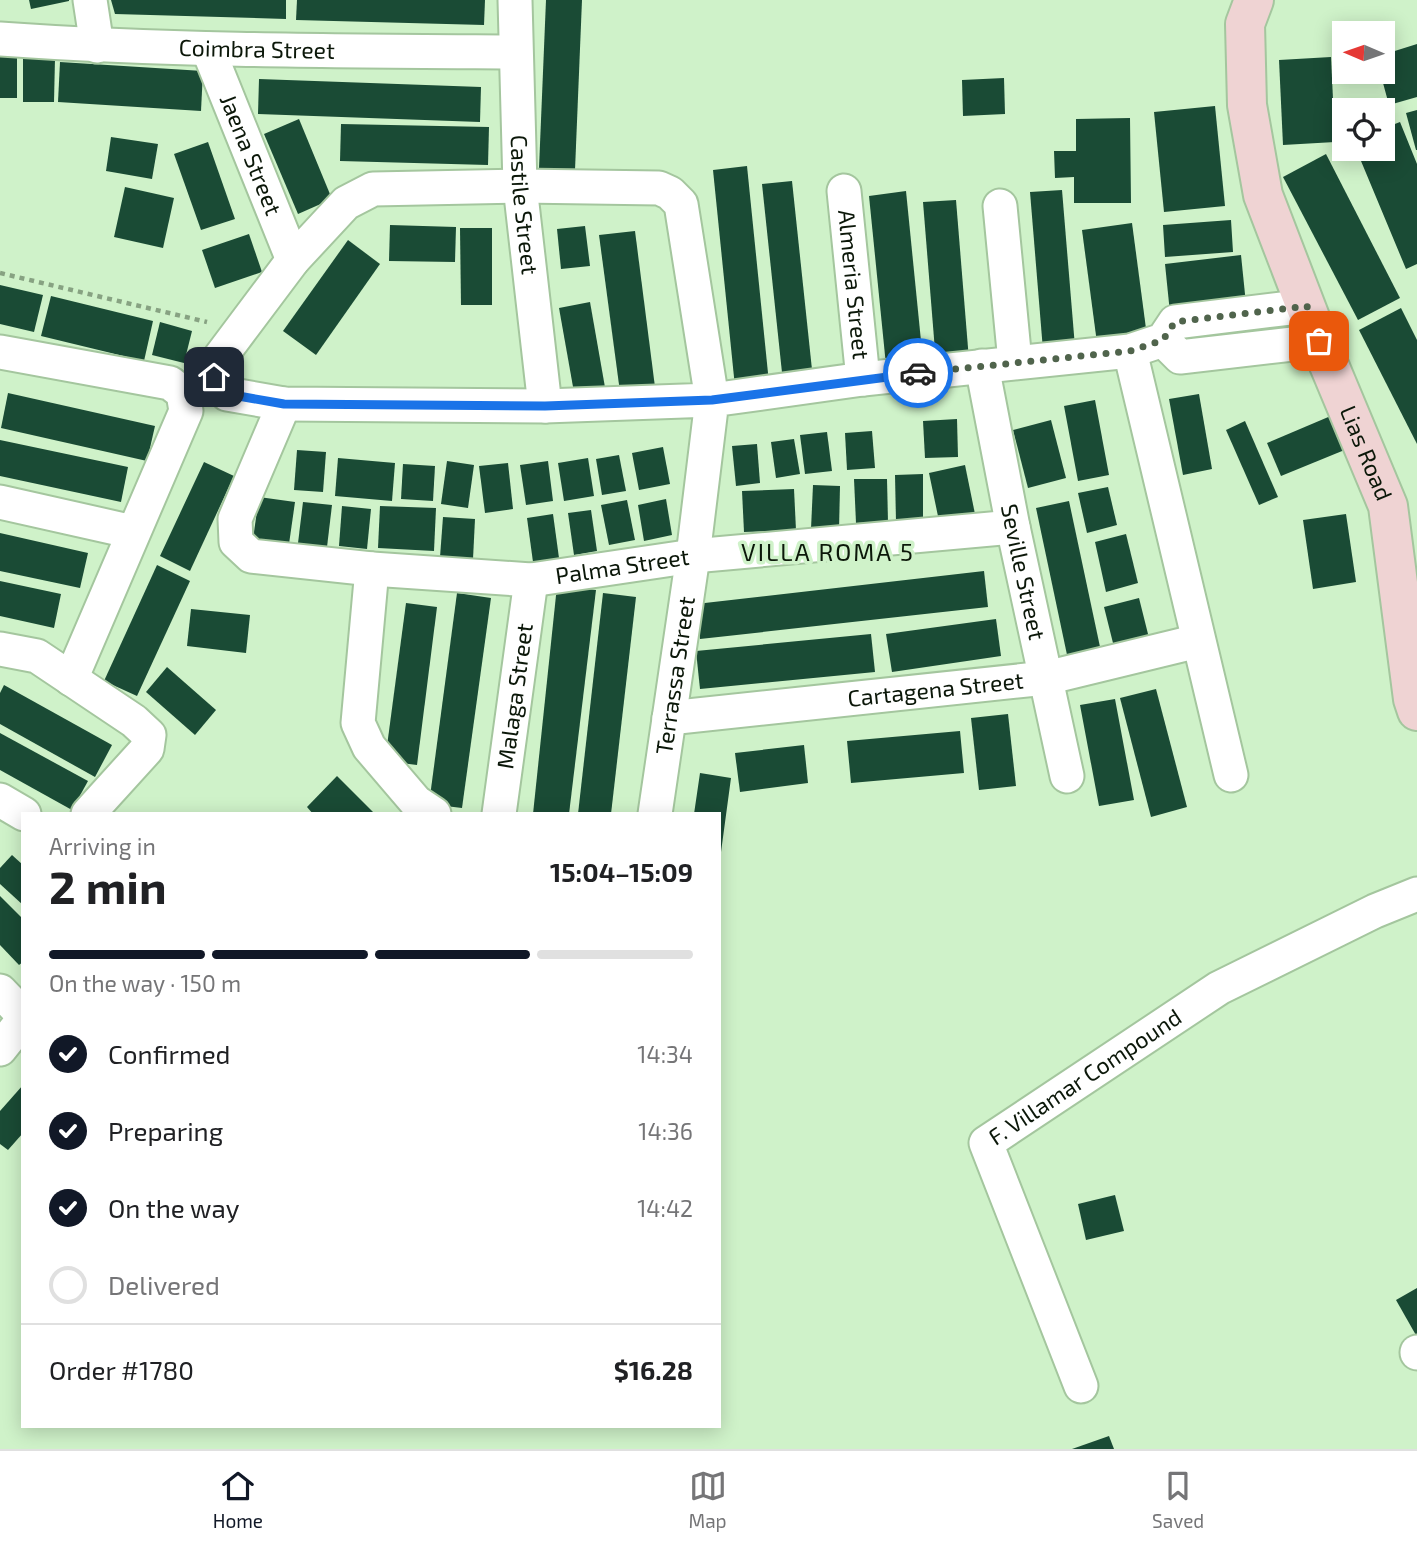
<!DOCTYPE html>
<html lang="en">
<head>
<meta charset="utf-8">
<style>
	:root { --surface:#fff; --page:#f6f6f6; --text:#202124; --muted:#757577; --line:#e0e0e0; --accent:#111827 }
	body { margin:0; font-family:"Exo 2",sans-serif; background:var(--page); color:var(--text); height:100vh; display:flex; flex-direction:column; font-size:26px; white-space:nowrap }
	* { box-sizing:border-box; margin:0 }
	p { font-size:23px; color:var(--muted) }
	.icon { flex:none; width:38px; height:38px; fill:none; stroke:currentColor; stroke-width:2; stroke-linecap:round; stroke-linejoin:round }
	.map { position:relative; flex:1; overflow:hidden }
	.side { position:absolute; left:21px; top:812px; width:700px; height:616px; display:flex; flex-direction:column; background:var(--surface); border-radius:0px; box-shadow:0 4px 18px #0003 }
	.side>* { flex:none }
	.needle { width:46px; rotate:272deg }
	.controls { position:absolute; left:1332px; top:21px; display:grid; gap:14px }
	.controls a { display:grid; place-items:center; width:63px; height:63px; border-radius:0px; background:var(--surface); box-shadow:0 4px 18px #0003; font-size:35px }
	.pin { position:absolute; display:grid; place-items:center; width:60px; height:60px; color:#fff; margin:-30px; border-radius:14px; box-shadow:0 4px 10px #0006 }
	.courier { position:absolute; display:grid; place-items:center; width:70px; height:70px; margin:-35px; border:5px solid #1a73e8; border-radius:50%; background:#fff; color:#222; box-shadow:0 2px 9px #0007 }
	.head em { font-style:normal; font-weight:700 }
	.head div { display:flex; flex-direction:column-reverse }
	.head { display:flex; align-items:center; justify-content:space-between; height:119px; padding:0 28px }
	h1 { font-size:46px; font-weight:700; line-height:52px }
	.bar { display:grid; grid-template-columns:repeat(4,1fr); gap:10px 7px; align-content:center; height:84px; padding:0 28px }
	.bar i { height:9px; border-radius:5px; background:var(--line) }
	.bar .selected { background:var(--accent) }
	.bar p { grid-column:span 4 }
	.line { display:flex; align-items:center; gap:18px; padding:0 28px; border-top:2px solid var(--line) }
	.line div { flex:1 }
	ol { padding:0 28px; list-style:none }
	li { display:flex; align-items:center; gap:21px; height:77px }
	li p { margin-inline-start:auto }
	li .icon { padding:7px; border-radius:50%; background:var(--accent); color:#fff; stroke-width:4 }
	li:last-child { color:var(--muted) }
	li i { width:38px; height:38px; border:4px solid var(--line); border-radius:50% }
	.tab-bar { display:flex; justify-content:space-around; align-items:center; height:98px; border-top:2px solid var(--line); background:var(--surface); font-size:19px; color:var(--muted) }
	.tab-bar a { display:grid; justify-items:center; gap:4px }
	.tab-bar .selected { color:var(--accent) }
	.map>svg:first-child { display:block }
</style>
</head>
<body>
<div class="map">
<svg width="1417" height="1449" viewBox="0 0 1417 1449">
	<rect width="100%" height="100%" fill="#cff2c9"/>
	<g fill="#1a4b35">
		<polygon points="29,0 69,0 69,1 31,9"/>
		<polygon points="111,0 286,0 286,19 115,14"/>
		<polygon points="297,0 485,0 484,25 296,20"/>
		<polygon points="546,0 582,0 575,170 539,168"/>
		<polygon points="1417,44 1417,97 1389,105 1380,72 1382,72 1382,55"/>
		<rect x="0" y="54" width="17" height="44"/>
		<polygon points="1331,57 1335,142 1283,145 1279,60"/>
		<polygon points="23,58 55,58 54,102 23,102"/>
		<polygon points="60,62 203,71 201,111 58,102"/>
		<polygon points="1004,78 1005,114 963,116 962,80"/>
		<polygon points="259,79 481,87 480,122 258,114"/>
		<polygon points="1215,106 1225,206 1164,212 1154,112"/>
		<polygon points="1417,110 1417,150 1416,150 1406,113"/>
		<polygon points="1130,118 1131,203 1074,203 1074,177 1055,178 1054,151 1076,151 1076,119"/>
		<polygon points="299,119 332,199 298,214 264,134"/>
		<polygon points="1400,122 1417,164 1417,264 1406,269 1356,149 1382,149 1382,129"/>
		<polygon points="341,124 489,127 488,165 340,161"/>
		<polygon points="111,137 158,144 152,179 106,171"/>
		<polygon points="208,142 235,219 201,230 174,154"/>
		<polygon points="1326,154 1400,298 1358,320 1283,177"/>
		<polygon points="747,166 769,383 735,387 713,170"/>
		<polygon points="792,181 813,379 783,382 762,184"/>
		<polygon points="125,187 174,198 163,248 114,237"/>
		<polygon points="1062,190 1075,347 1043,350 1030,192"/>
		<polygon points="906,191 923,361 886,365 869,196"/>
		<polygon points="956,200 969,360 936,363 923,202"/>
		<polygon points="1231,220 1233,252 1165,257 1163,225"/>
		<polygon points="1132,223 1147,336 1097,343 1082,230"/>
		<polygon points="390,225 456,227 455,262 389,261"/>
		<polygon points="585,226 590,266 561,269 557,229"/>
		<polygon points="460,228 492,228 492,305 461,305"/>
		<polygon points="635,231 655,387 620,392 599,235"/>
		<polygon points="249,234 262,272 215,288 202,250"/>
		<polygon points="348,240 380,264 316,355 283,331"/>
		<polygon points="1241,255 1246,304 1170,313 1165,264"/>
		<polygon points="0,285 43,295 34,332 0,324"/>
		<polygon points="51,296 153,321 144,361 41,336"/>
		<polygon points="590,302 606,393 575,398 559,308"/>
		<polygon points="1401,308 1417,340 1417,444 1359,330"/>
		<polygon points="160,322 192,331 184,363 152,355"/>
		<polygon points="8,393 155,426 147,461 1,428"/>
		<polygon points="1199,394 1212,469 1183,475 1169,399"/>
		<polygon points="1095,400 1109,475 1078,481 1064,406"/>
		<polygon points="1333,415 1347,449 1281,476 1267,443"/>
		<polygon points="957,419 958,457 925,458 923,421"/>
		<polygon points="1051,420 1066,478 1028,488 1013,430"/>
		<polygon points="1245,421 1278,497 1259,505 1226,430"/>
		<polygon points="872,431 875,468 847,470 845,433"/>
		<polygon points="827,432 832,471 805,474 800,435"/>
		<polygon points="794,439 800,474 776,478 771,442"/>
		<polygon points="0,440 128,467 121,502 0,476"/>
		<polygon points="757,444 760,483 736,486 732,446"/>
		<polygon points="663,447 670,484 639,490 632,453"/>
		<polygon points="297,450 326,452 323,492 294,490"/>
		<polygon points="619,455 626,491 602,495 596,459"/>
		<polygon points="338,458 395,463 392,501 335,496"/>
		<polygon points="588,458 594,496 564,501 558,463"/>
		<polygon points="447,461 474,465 468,508 441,504"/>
		<polygon points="548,461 553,501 526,505 520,465"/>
		<polygon points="204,462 234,476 190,571 160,556"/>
		<polygon points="508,463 513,509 485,513 479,466"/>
		<polygon points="403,464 435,466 433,501 401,499"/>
		<polygon points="965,465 975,514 939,521 929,473"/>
		<polygon points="923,474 923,522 896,522 895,475"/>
		<polygon points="854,479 887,479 888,522 856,523"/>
		<polygon points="813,485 840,486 839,530 811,529"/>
		<polygon points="1108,487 1117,525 1087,533 1078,493"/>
		<polygon points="794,489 796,530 744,532 742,491"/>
		<polygon points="259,497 295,502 289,544 253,539"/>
		<polygon points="666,499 672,535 644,541 638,505"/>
		<polygon points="627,500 635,540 609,545 601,505"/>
		<polygon points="1069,501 1103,661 1070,669 1036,508"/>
		<polygon points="303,502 332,505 327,547 298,543"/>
		<polygon points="342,506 371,509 367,549 339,546"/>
		<polygon points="380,506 436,508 434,551 378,548"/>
		<polygon points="591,510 597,551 574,555 568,513"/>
		<polygon points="553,514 559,558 533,562 527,518"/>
		<polygon points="1346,514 1356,582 1313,589 1303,520"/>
		<polygon points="443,517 475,519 473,559 440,557"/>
		<polygon points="0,533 88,553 80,588 0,571"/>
		<polygon points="1126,534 1138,583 1106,592 1095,542"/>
		<polygon points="157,565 190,581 137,696 104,681"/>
		<polygon points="984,571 988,607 700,639 696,604"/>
		<polygon points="0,581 61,594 54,628 0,616"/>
		<polygon points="557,586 596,590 569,814 533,814"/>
		<polygon points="457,593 491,598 462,808 429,804"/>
		<polygon points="603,593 636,597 611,814 578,814"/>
		<polygon points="1139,598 1150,642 1115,651 1104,607"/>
		<polygon points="406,603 437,607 417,765 385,761"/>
		<polygon points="191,609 250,615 246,653 187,646"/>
		<polygon points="996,619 1001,656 892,672 886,634"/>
		<polygon points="871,634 875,672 700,689 696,651"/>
		<polygon points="167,667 216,710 195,735 146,692"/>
		<polygon points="4,685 112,745 95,777 0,724 0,693"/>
		<polygon points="1156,689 1187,807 1151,817 1120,698"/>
		<polygon points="1115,699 1134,800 1099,806 1080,705"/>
		<polygon points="1008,714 1016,786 979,790 971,718"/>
		<polygon points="960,731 964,773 851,783 847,741"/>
		<polygon points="0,733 88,781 72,810 0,770"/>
		<polygon points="804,745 808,783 740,792 735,753"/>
		<polygon points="700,773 731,778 721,852 719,814 694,814"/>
		<polygon points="337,776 375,814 313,814 307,807"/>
		<polygon points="12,855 23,865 23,905 0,884 0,868"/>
		<polygon points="0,896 23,919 23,962 19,965 0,945"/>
		<polygon points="23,1085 23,1133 8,1150 0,1144 0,1111"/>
		<polygon points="1115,1195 1124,1231 1086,1240 1078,1204"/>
		<polygon points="1417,1288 1417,1337 1396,1300"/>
		<polygon points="1109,1436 1114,1449 1072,1449"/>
	</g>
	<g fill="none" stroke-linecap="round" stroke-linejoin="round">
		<g stroke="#a4c69e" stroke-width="37">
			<g id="street">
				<polyline points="90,0 97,46"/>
				<path id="s1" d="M515 0 520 186 545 406"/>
				<path id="s2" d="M0 39C172 51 343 51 515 52"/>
				<path id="s3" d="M208 49 293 260"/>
				<path id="s4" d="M844 191 863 379"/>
				<polyline points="1000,206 1015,362"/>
				<polyline points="1163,340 1180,357 1319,341"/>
				<polyline points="1130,351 1231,775"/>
				<polyline points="0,352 170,383 183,393 186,411 71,679"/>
				<path id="s5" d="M982 366 1013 527 1067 776"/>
				<path id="s6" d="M284 404 235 519 236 542 251 556 372 569 531 580 693 556 1013 527"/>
				<polyline points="0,502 133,532"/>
				<polyline points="372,569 358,723 369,747 416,802 434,814"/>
				<polyline points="0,649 37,656 134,721 149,735 147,749 88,814"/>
				<path id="s7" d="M669 718 1046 678 1198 641"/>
				<polyline points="0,800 24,814"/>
				<path id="s8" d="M499 814 531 580"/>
				<path id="s9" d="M655 814 693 556 712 400 681 204 670 193 659 188 520 186 373 189 346 203 293 260 218 360 214 377 227 394 284 404 545 406 712 400 863 379 1130 351 1163 340 1175 322 1307 306"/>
				<polyline points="0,991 23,1015"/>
				<polyline points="0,1049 23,1020"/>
				<polyline points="1417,1352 1417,1353"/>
				<path id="s10" d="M1081 1386 986 1143 1219 988 1375 911 1417 894"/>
			</g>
		</g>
		<g stroke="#a4c69e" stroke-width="42">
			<g id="secondary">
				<path id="s11" d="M1254 0 1245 24 1247 105 1263 195 1319 341 1388 506 1413 699 1417 711"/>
			</g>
		</g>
		<polyline stroke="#87a282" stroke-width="4.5" stroke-dasharray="5 5" stroke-linecap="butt" points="0,273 207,322"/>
		<use href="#street" stroke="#fff" stroke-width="33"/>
		<use href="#secondary" stroke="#efd3d3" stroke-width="38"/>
	</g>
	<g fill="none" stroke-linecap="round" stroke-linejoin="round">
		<polyline stroke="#50644c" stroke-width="7" stroke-dasharray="0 12.6" points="918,373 1130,351 1163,340 1175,322 1307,306 1319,341"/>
		<polyline stroke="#1a73e8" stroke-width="9" points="214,377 227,394 284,404 545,406 712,400 918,373"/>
	</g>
	<g text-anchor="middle" stroke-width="7" stroke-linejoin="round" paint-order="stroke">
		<g font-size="23" fill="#0b1709" stroke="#cff2c9">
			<text dy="8" stroke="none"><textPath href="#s2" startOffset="257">Coimbra Street</textPath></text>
			<text dy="8" stroke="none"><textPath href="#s3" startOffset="114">Jaena Street</textPath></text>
			<text dy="8" stroke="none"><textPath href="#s1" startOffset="205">Castile Street</textPath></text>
			<text dy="8" stroke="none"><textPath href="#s4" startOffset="94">Almeria Street</textPath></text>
			<text dy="8" stroke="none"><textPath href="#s11" startOffset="476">Lias Road</textPath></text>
			<text dy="8" stroke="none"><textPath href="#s6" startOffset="542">Palma Street</textPath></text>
			<text dy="8" stroke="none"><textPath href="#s5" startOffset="210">Seville Street</textPath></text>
			<text dy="8" stroke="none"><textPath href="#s9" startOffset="140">Terrassa Street</textPath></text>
			<text dy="8" stroke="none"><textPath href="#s7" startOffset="268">Cartagena Street</textPath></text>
			<text dy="8" stroke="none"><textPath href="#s8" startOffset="119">Malaga Street</textPath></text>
			<text dy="8" stroke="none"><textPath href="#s10" startOffset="380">F. Villamar Compound</textPath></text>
		</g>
		<g font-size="24" letter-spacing="2" fill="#0b1709" stroke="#cff2c9">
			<text x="828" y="561">VILLA ROMA 5</text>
		</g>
	</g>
</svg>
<div class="controls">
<a><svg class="needle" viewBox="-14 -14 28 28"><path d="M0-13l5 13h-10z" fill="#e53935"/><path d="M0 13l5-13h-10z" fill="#757577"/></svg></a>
<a><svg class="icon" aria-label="locate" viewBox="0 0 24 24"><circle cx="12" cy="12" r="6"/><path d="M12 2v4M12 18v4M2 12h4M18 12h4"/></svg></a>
</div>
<div class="pin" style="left:1319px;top:341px;background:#ea580c"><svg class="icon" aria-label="bag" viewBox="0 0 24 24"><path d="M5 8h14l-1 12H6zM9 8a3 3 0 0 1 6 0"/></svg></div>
<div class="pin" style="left:214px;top:377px;background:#1f2937"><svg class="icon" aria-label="home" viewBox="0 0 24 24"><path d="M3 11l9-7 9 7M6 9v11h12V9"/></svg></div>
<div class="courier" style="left:918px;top:373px"><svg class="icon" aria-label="car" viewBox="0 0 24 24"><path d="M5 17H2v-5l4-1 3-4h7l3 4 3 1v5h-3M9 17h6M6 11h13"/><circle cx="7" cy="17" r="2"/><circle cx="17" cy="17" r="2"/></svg></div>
<section class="side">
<div class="head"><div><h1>2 min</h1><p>Arriving in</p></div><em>15:04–15:09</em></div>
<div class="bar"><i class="selected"></i><i class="selected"></i><i class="selected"></i><i></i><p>On the way · 150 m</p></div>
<ol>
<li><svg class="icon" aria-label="check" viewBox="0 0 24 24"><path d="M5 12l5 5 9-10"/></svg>Confirmed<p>14:34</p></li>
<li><svg class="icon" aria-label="check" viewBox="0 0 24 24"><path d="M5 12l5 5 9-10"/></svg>Preparing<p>14:36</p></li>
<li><svg class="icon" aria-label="check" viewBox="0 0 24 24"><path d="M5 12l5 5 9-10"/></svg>On the way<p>14:42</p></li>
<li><i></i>Delivered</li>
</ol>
<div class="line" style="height:91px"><div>Order #1780</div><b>$16.28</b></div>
</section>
</div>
<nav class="tab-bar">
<a class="selected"><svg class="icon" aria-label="home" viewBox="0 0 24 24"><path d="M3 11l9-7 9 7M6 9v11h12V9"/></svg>Home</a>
<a><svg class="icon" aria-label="map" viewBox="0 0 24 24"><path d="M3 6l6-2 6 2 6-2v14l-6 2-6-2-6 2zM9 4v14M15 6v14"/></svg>Map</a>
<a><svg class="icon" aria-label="saved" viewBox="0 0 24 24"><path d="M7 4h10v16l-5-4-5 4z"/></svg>Saved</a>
</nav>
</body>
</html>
